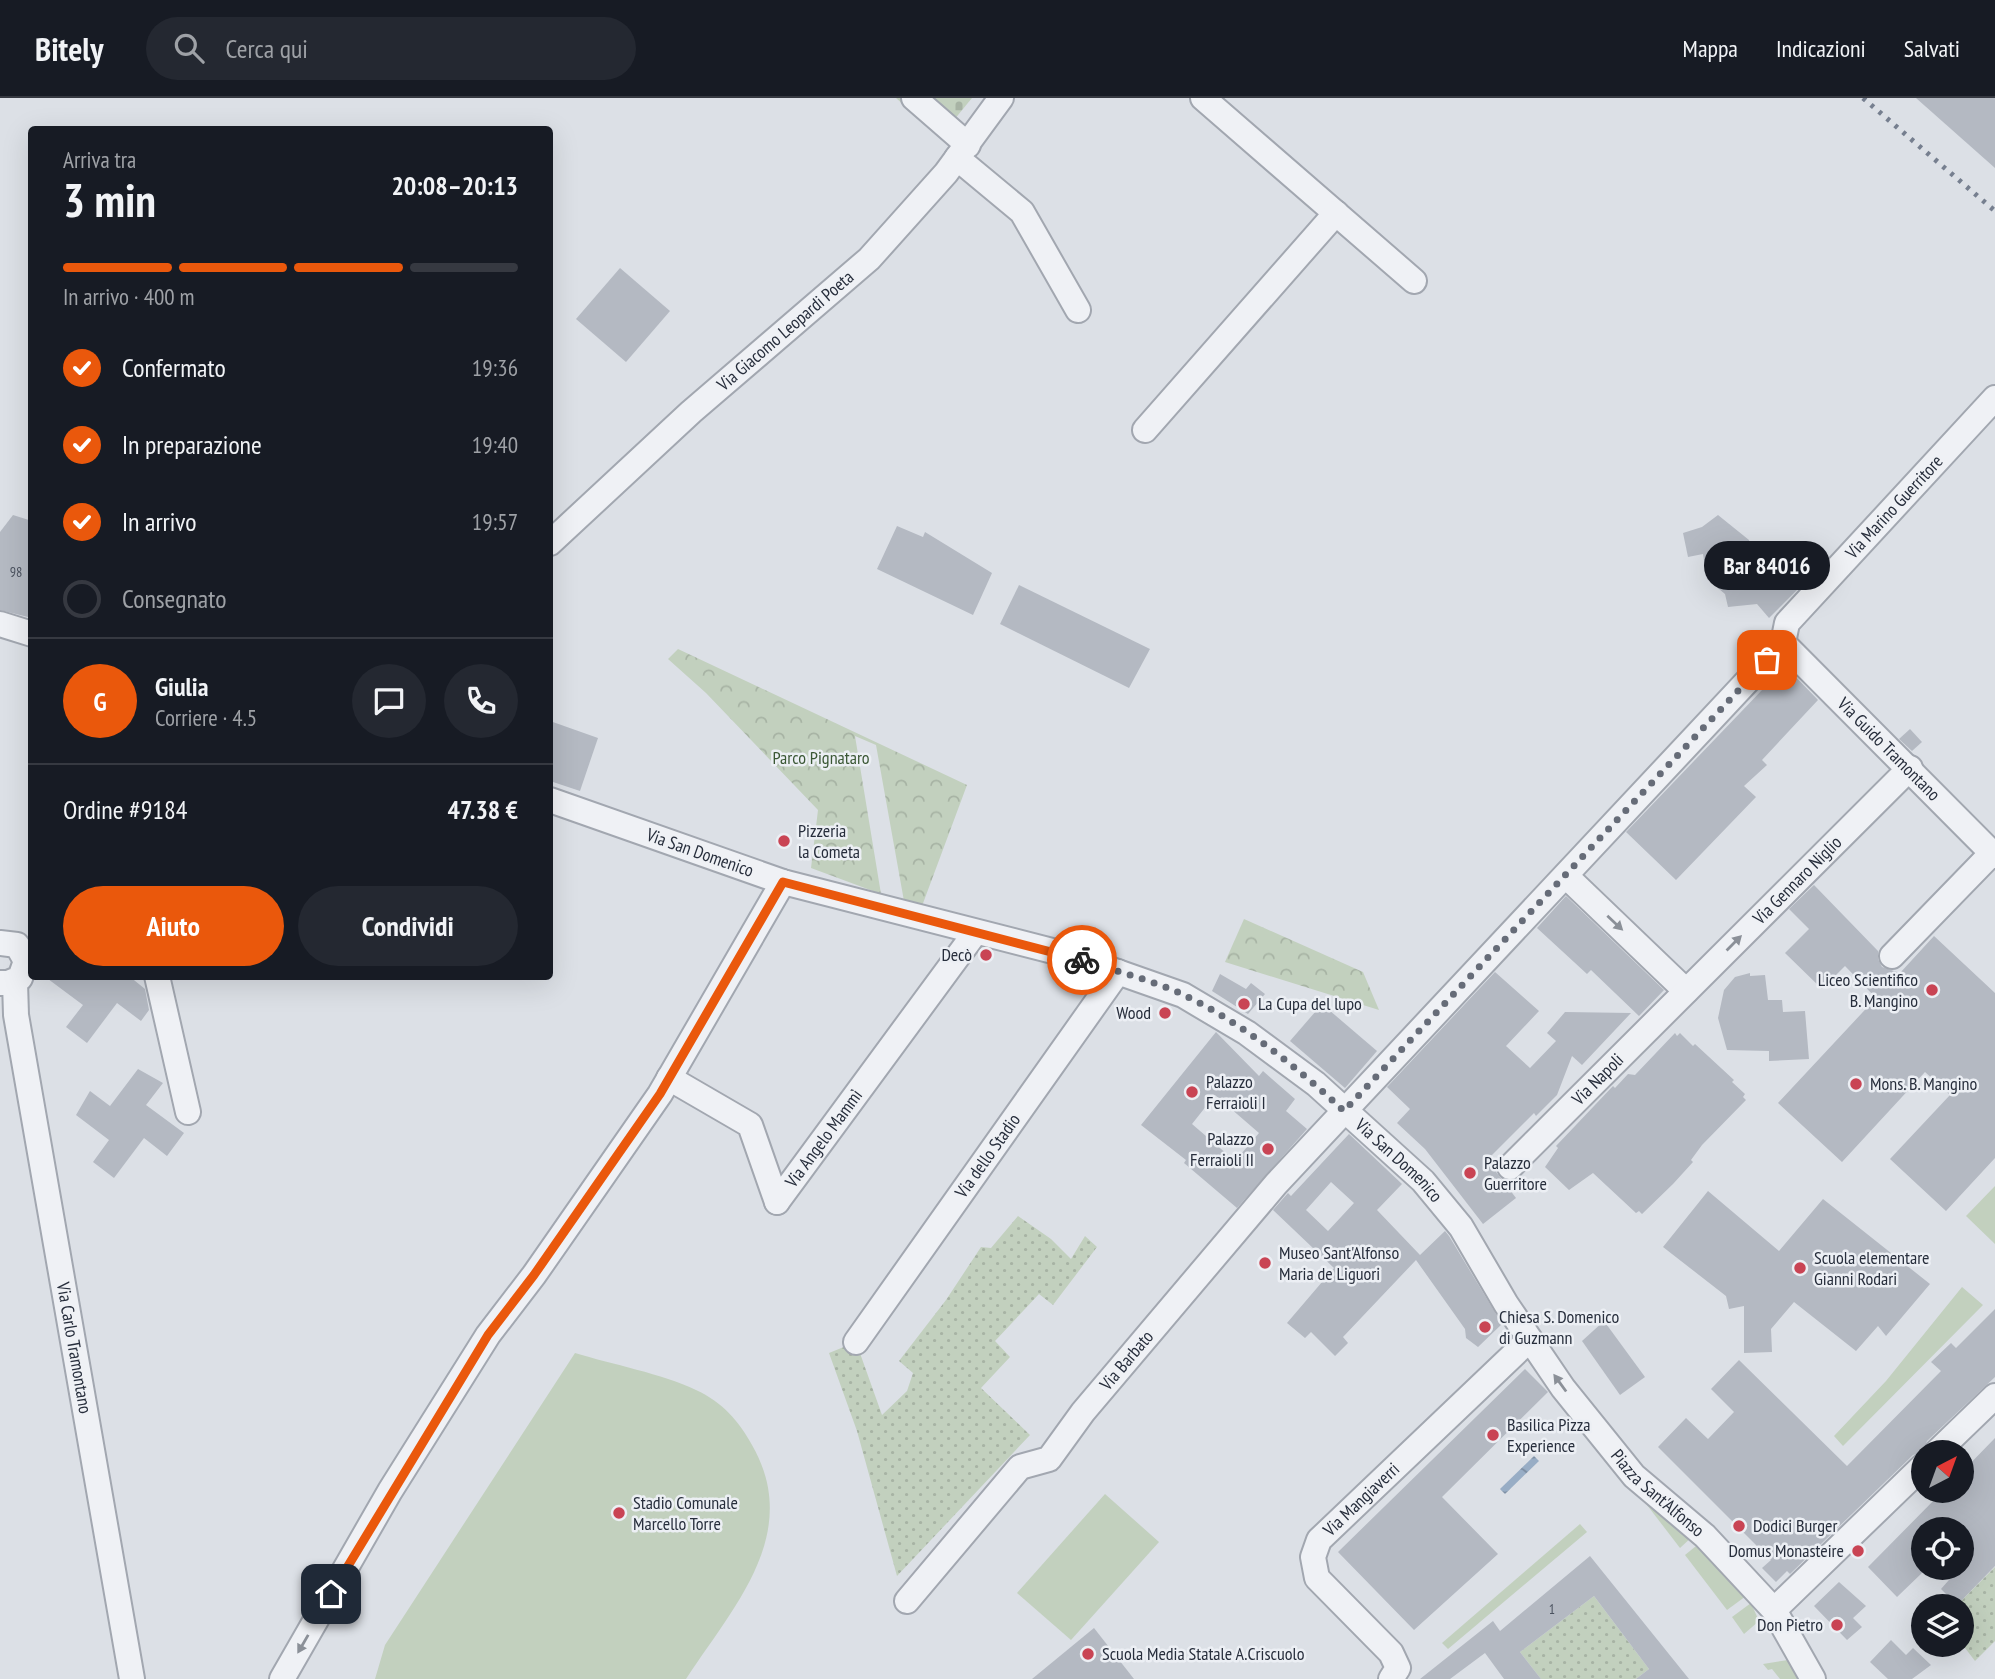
<!DOCTYPE html>
<html lang="it">
<head>
<meta charset="utf-8">
<style>
	:root { --surface:#171b24; --page:#242831; --text:#f1f3f6; --muted:#9ea1a6; --line:#363941; --accent:#ea580c }
	body { margin:0; font-family:"PT Sans Narrow",sans-serif; background:var(--page); color:var(--text); height:100vh; display:flex; flex-direction:column; font-size:26px; white-space:nowrap }
	* { box-sizing:border-box; margin:0 }
	p { font-size:23px; color:var(--muted) }
	.icon { flex:none; width:38px; height:38px; fill:none; stroke:currentColor; stroke-width:2; stroke-linecap:round; stroke-linejoin:round }
	.map { position:relative; flex:1; overflow:hidden }
	.panel { position:absolute; left:28px; top:28px; width:525px; height:854px; display:flex; flex-direction:column; background:var(--surface); border-radius:7px; box-shadow:0 7px 28px #0002 }
	.panel>* { flex:none }
	.needle { width:46px; rotate:41deg }
	.buttons { position:absolute; left:1911px; top:1342px; display:grid; gap:14px }
	.buttons a { display:grid; place-items:center; width:63px; height:63px; border-radius:50%; background:var(--surface); box-shadow:0 7px 28px #0002; font-size:35px }
	.pin { position:absolute; display:grid; place-items:center; width:60px; height:60px; color:#fff; margin:-30px; border-radius:14px; box-shadow:0 4px 10px #0006 }
	.courier { position:absolute; display:grid; place-items:center; width:70px; height:70px; margin:-35px; border:5px solid #ea580c; border-radius:50%; background:#fff; color:#222; box-shadow:0 2px 9px #0007 }
	.bubble { position:absolute; height:49px; border-radius:24px; background:var(--surface); box-shadow:0 7px 28px #0002; font-size:23px; font-weight:600; line-height:49px; text-align:center }
	.summary em { font-style:normal; font-weight:600 }
	.summary div { display:flex; flex-direction:column-reverse }
	.summary { display:flex; align-items:center; justify-content:space-between; height:119px; padding:0 35px }
	h1 { font-size:46px; font-weight:600; line-height:52px }
	.bar { display:grid; grid-template-columns:repeat(4,1fr); gap:10px 7px; align-content:center; height:84px; padding:0 35px }
	.bar i { height:9px; border-radius:5px; background:var(--line) }
	.bar .on { background:var(--accent) }
	.bar p { grid-column:span 4 }
	.line { display:flex; align-items:center; gap:18px; padding:0 35px; border-top:2px solid var(--line) }
	.line div { flex:1 }
	.round { display:grid; place-items:center; flex:none; width:74px; height:74px; border-radius:37px; background:var(--page) }
	ol { padding:0 35px; list-style:none }
	li { display:flex; align-items:center; gap:21px; height:77px }
	li p { margin-inline-start:auto }
	li .icon { padding:7px; border-radius:50%; background:var(--accent); color:#fff; stroke-width:4 }
	li:last-child { color:var(--muted) }
	li i { width:38px; height:38px; border:4px solid var(--line); border-radius:50% }
	.primary-button { display:flex; gap:14px; margin-top:auto; padding:14px 35px }
	.primary-button a { flex:1; height:80px; border-radius:42px; background:var(--accent); color:#fff; font-size:28px; font-weight:600; line-height:80px; text-align:center }
	.primary-button a+a { background:var(--page); color:var(--text) }
	header { display:flex; align-items:center; gap:42px; box-sizing:border-box; height:98px; padding:0 35px; background:var(--surface); border-bottom:2px solid var(--line) }
	header strong { font-size:33px }
	nav { display:flex; gap:38px; margin-inline-start:auto; font-size:24px }
	.search { width:490px; height:63px; background:var(--page); display:flex; align-items:center; gap:18px; box-sizing:border-box; padding:0 24px; border-radius:38px; color:var(--muted); font-size:26px }
	.map>svg:first-child { display:block }
</style>
</head>
<body>
<header>
<strong>Bitely</strong>
<div class="search"><svg class="icon" aria-label="search" viewBox="0 0 24 24"><circle cx="10" cy="10" r="6"/><path d="M15 15l6 6"/></svg>Cerca qui</div>
<nav><a>Mappa</a><a>Indicazioni</a><a>Salvati</a></nav>
</header>
<div class="map">
<svg width="1995" height="1581" viewBox="0 0 1995 1581">
	<defs>
		<pattern id="cemetery-stones" width="16" height="16" patternUnits="userSpaceOnUse" patternTransform="scale(1.75)"><rect width="16" height="16" fill="#c2d0be"/><path d="M2 7V4a2 2 0 0 1 4 0v3zM10 15v-3a2 2 0 0 1 4 0v3z" fill="#a7b3a4"/></pattern>
		<pattern id="park-crowns" width="20" height="18" patternUnits="userSpaceOnUse" patternTransform="scale(1.75)"><rect width="20" height="18" fill="#c2d0be"/><path d="M2 6a3 3 0 1 1 6 0M12 15a3 3 0 1 1 6 0" fill="none" stroke="#a7b3a4"/></pattern>
		<pattern id="garden-dots" width="8" height="8" patternUnits="userSpaceOnUse" patternTransform="scale(1.75)"><rect width="8" height="8" fill="#c2d0be"/><path d="M2 2h.1M6 6h.1" fill="none" stroke="#a7b3a4" stroke-width="1.8" stroke-linecap="round"/></pattern>
		<pattern id="water-waves" width="16" height="10" patternUnits="userSpaceOnUse" patternTransform="scale(1.75)"><rect width="16" height="10" fill="#98adc5"/><path d="M0 5q4-4 8 0t8 0" fill="none" stroke="#7c8da1"/></pattern>
	</defs>
	<rect width="100%" height="100%" fill="#dce0e6"/>
	<g fill="#c2d0be">
		<polygon points="1995,1088 1995,1146 1966,1118"/>
		<polygon points="1962,1189 1983,1207 1843,1348 1834,1338 1886,1283"/>
		<path d="M575 1255C611 1266 663 1276 696 1292 722 1304 739 1323 752 1347 803 1436 733 1509 686 1581H375L385 1547Z"/>
		<polygon points="1105,1396 1159,1444 1071,1542 1017,1495"/>
		<polygon points="1647,1407 1655,1409 1694,1437 1680,1450"/>
		<polygon points="1580,1426 1587,1434 1448,1551 1442,1545"/>
		<polygon points="1701,1444 1746,1498 1727,1512 1685,1457"/>
		<polygon points="1751,1505 1759,1523 1744,1536 1732,1519"/>
		<polygon points="1788,1562 1796,1567 1805,1581 1780,1581 1772,1571 1768,1572 1763,1566"/>
	</g>
	<polygon fill="url(#cemetery-stones)" points="896,0 972,0 940,39"/>
	<g fill="url(#park-crowns)">
		<polygon points="678,551 967,687 922,808 904,803 876,647 855,638 881,796 811,770 818,712 706,595 668,561"/>
		<polygon points="1244,821 1363,874 1379,912 1225,864"/>
	</g>
	<g fill="url(#garden-dots)">
		<polygon points="1018,1118 1051,1141 1071,1161 1085,1138 1097,1149 1053,1207 1039,1196 995,1243 1010,1259 981,1290 1030,1337 897,1478 857,1333 829,1255 856,1244 882,1317 907,1293 913,1275 899,1263 946,1202 981,1149 991,1150"/>
		<polygon points="1995,1469 1995,1543 1975,1563 1962,1546 1962,1508 1956,1508"/>
		<polygon points="1594,1498 1649,1571 1636,1581 1541,1581 1520,1554"/>
	</g>
	<polygon fill="url(#water-waves)" points="1534,1358 1539,1363 1505,1396 1500,1391"/>
	<g fill="#b4b9c2" fill-rule="evenodd">
		<polygon points="1916,0 1995,0 1995,70"/>
		<polygon points="620,170 670,213 626,264 576,221"/>
		<polygon points="13,417 32,423 32,520 0,512 0,434"/>
		<polygon points="1718,417 1749,442 1754,471 1769,460 1796,480 1797,492 1769,520 1757,506 1728,509 1725,496 1707,481 1703,456 1688,459 1683,435 1702,429"/>
		<polygon points="897,428 923,439 925,434 992,475 973,517 877,471"/>
		<polygon points="1019,487 1150,551 1129,590 1000,526"/>
		<polygon points="1783,570 1789,572 1818,602 1762,662 1767,667 1744,688 1756,699 1676,782 1626,734"/>
		<polygon points="550,623 598,640 580,693 550,683"/>
		<polygon points="1910,631 1922,644 1912,653 1899,641"/>
		<polygon points="1814,787 1878,853 1878,861 1882,869 1900,875 1934,838 1995,895 1995,1060 1946,1113 1890,1061 1950,997 1925,974 1842,1064 1778,1005 1876,900 1845,868 1822,891 1785,855 1809,831 1789,811"/>
		<polygon points="1566,798 1664,892 1639,918 1591,872 1587,876 1537,830"/>
		<polygon points="1495,874 1539,913 1506,948 1530,970 1556,943 1547,935 1565,914 1631,915 1582,967 1572,958 1557,997 1536,1018 1534,1015 1487,1062 1516,1100 1483,1126 1425,1051 1397,1025 1410,1011 1387,989"/>
		<polygon points="1750,875 1750,878 1765,877 1768,902 1782,902 1783,914 1805,913 1809,961 1769,963 1769,953 1727,952 1718,920 1724,892 1735,879"/>
		<polygon points="1220,876 1246,891 1251,885 1265,896 1248,916 1212,893"/>
		<polygon points="44,878 129,878 145,891 149,912 141,923 117,905 87,945 66,929 83,907"/>
		<polygon points="1322,906 1377,953 1345,990 1290,943"/>
		<path d="M1216 934 1259 978 1263 973 1295 1001 1286 1013 1307 1031 1237 1110 1184 1065 1186 1062 1141 1027ZM1215 997 1259 1035 1235 1063 1192 1026Z"/>
		<polygon points="1675,935 1677,938 1680,935 1693,948 1695,946 1734,982 1732,984 1745,996 1743,999 1746,1002 1702,1047 1691,1062 1693,1064 1673,1086 1642,1116 1639,1113 1636,1115 1593,1075 1569,1092 1545,1069 1558,1050 1556,1048 1613,988 1615,990 1628,976 1635,977"/>
		<polygon points="138,971 163,985 146,1007 184,1035 167,1058 144,1040 114,1080 93,1064 109,1042 76,1017 90,993 110,1008"/>
		<path d="M1349 1036 1402 1086 1377 1112 1420 1157 1445 1133 1449 1138 1502 1226 1478 1249 1466 1240 1465 1231 1416 1162 1343 1239 1348 1245 1335 1258 1311 1234 1305 1240 1287 1225 1334 1170 1273 1112 1288 1095 1291 1098ZM1331 1084 1354 1105 1328 1133 1306 1112Z"/>
		<polygon points="1708,1093 1779,1153 1823,1101 1930,1186 1886,1238 1878,1228 1856,1253 1794,1204 1771,1231 1772,1254 1744,1255 1744,1208 1729,1211 1726,1198 1663,1149"/>
		<polygon points="1995,1211 1995,1279 1927,1343 1923,1354 1913,1357 1790,1476 1787,1473 1776,1484 1762,1470 1771,1462 1658,1349 1686,1320 1708,1341 1734,1314 1711,1291 1739,1262 1847,1368 1941,1273 1931,1264 1951,1245 1956,1250"/>
		<polygon points="1604,1223 1645,1279 1620,1297 1582,1243"/>
		<polygon points="1525,1271 1548,1294 1442,1399 1498,1456 1414,1532 1338,1454"/>
		<polygon points="1995,1340 1995,1468 1957,1507 1941,1491 1971,1457 1962,1447 1962,1432 1923,1432 1923,1474 1897,1499 1868,1469 1943,1393 1962,1393 1962,1374"/>
		<polygon points="1590,1458 1689,1581 1636,1581 1649,1571 1594,1498 1520,1554 1541,1581 1504,1581 1485,1555 1450,1581 1420,1581 1493,1523 1500,1533"/>
		<polygon points="1839,1484 1866,1508 1853,1520 1862,1529 1847,1542 1814,1508"/>
		<polygon points="1094,1530 1134,1581 1032,1581"/>
		<polygon points="1891,1542 1906,1557 1913,1550 1931,1567 1912,1581 1888,1581 1870,1564"/>
	</g>
	<g fill="none" stroke-linecap="round" stroke-linejoin="round">
		<g stroke="#a2a7b0" stroke-width="28">
			<g id="minor">
				<polyline points="914,0 968,47"/>
				<polyline points="1203,0 1414,183"/>
				<polyline points="957,60 1022,114 1078,212"/>
				<polyline points="1145,332 1336,115"/>
				<path id="s1" d="M550 445 691 314 869 161 946 75 1001 0"/>
				<polyline points="0,526 32,536"/>
				<path id="s2" d="M1783 545 1995 758"/>
				<path id="s3" d="M550 702 783 784 1072 858 1183 897 1247 935 1316 986 1423 1083 1461 1129 1506 1206 1563 1290 1634 1378 1705 1438 1774 1512 1813 1581"/>
				<polyline points="1566,778 1686,893"/>
				<polyline points="0,845 17,847 26,863 20,880 8,885 0,885"/>
				<polyline points="1892,858 1992,755"/>
				<polyline points="157,878 188,1014"/>
				<path id="s4" d="M15 884 16 917 132 1581"/>
				<polyline points="669,980 750,1027 777,1104"/>
				<path id="s5" d="M1510 1069 1910 670"/>
				<path id="s6" d="M777 1104 975 835"/>
				<path id="s7" d="M856 1244 1118 874"/>
				<polyline points="1937,1354 1995,1298"/>
				<path id="s8" d="M907 1503 1020 1369 1049 1361 1083 1314 1276 1086 1783 545 1787 525 1995 300"/>
				<polyline points="1774,1512 1923,1368"/>
				<polyline points="282,1581 390,1393 488,1237 534,1177 660,996 783,784"/>
				<path id="s9" d="M1391 1581 1398 1570 1391 1555 1317 1480 1313 1459 1319 1442 1529 1242"/>
			</g>
		</g>
		<use href="#minor" stroke="#eff1f5" stroke-width="24"/>
		<polyline stroke="#767f8f" stroke-width="5" stroke-dasharray="3.5 7" stroke-linecap="butt" points="1863,0 1995,113"/>
	</g>
	<defs><path id="oneway-solid" d="M-6-.8H1V-3.2L6.5 0L1 3.2V.8H-6Z" transform="scale(1.75)"/></defs>
	<g fill="#8b9098">
		<use href="#oneway-solid" transform="translate(1615 825) rotate(43)"/>
		<use href="#oneway-solid" transform="translate(1734 845) rotate(-45)"/>
		<use href="#oneway-solid" transform="translate(1560 1285) rotate(-126)"/>
		<use href="#oneway-solid" transform="translate(303 1546) rotate(120)"/>
	</g>
	<g fill="none" stroke-linecap="round" stroke-linejoin="round">
		<path stroke="#666c78" stroke-width="7" stroke-dasharray="0 12.6" d="M1082 862C1115 873 1152 882 1184 897 1242 925 1297 969 1344 1013L1767 562"/>
		<polyline stroke="#ea580c" stroke-width="9" points="331,1496 488,1237 534,1177 660,996 783,784 1082,862"/>
	</g>
	<g fill="#c94454" stroke="#eceff4" stroke-width="2.5">
		<circle cx="784" cy="743" r="7"/>
		<circle cx="986" cy="857" r="7"/>
		<circle cx="1932" cy="892" r="7"/>
		<circle cx="1244" cy="906" r="7"/>
		<circle cx="1165" cy="915" r="7"/>
		<circle cx="1856" cy="986" r="7"/>
		<circle cx="1192" cy="994" r="7"/>
		<circle cx="1268" cy="1051" r="7"/>
		<circle cx="1470" cy="1075" r="7"/>
		<circle cx="1265" cy="1165" r="7"/>
		<circle cx="1800" cy="1170" r="7"/>
		<circle cx="1485" cy="1229" r="7"/>
		<circle cx="1493" cy="1337" r="7"/>
		<circle cx="619" cy="1415" r="7"/>
		<circle cx="1739" cy="1428" r="7"/>
		<circle cx="1858" cy="1453" r="7"/>
		<circle cx="1837" cy="1527" r="7"/>
		<circle cx="1088" cy="1556" r="7"/>
	</g>
	<g text-anchor="middle" stroke-width="5" stroke-linejoin="round" paint-order="stroke">
		<g font-size="14" fill="#4a515e">
			<text x="16" y="479">98</text>
			<text x="1552" y="1516">1</text>
		</g>
		<g font-size="18" fill="#272e3c" stroke="#eceff4">
			<text dy="6" stroke="none"><textPath href="#s1" startOffset="317">Via Giacomo Leopardi Poeta</textPath></text>
			<text dy="6" stroke="none"><textPath href="#s8" startOffset="1482">Via Marino Guerritore</textPath></text>
			<text dy="6" stroke="none"><textPath href="#s2" startOffset="150">Via Guido Tramontano</textPath></text>
			<text dy="6" stroke="none"><textPath href="#s3" startOffset="159">Via San Domenico</textPath></text>
			<text dy="6" stroke="none"><textPath href="#s5" startOffset="406">Via Gennaro Niglio</textPath></text>
			<text dy="6" stroke="none"><textPath href="#s5" startOffset="124">Via Napoli</textPath></text>
			<text dy="6" stroke="none"><textPath href="#s6" startOffset="79">Via Angelo Mammì</textPath></text>
			<text dy="6" stroke="none"><textPath href="#s7" startOffset="228">Via dello Stadio</textPath></text>
			<text dy="6" stroke="none"><textPath href="#s3" startOffset="936">Via San Domenico</textPath></text>
			<text dy="6" stroke="none"><textPath href="#s4" startOffset="371">Via Carlo Tramontano</textPath></text>
			<text dy="6" stroke="none"><textPath href="#s8" startOffset="331">Via Barbato</textPath></text>
			<text dy="6" stroke="none"><textPath href="#s3" startOffset="1360">Piazza Sant'Alfonso</textPath></text>
			<text dy="6" stroke="none"><textPath href="#s9" startOffset="233">Via Mangiaverri</textPath></text>
		</g>
		<g font-size="18" fill="#3a5734" stroke="#eceff4">
			<text x="821" y="666">Parco Pignataro</text>
		</g>
		<g font-size="18" fill="#272e3c" stroke="#eceff4" text-anchor="start">
			<text x="798" y="739">Pizzeria<tspan x="798" dy="21">la Cometa</tspan></text>
			<text x="972" y="863" text-anchor="end">Decò</text>
			<text x="1918" y="888" text-anchor="end">Liceo Scientifico<tspan x="1918" dy="21">B. Mangino</tspan></text>
			<text x="1258" y="912">La Cupa del lupo</text>
			<text x="1151" y="921" text-anchor="end">Wood</text>
			<text x="1206" y="990">Palazzo<tspan x="1206" dy="21">Ferraioli I</tspan></text>
			<text x="1870" y="992">Mons. B. Mangino</text>
			<text x="1254" y="1047" text-anchor="end">Palazzo<tspan x="1254" dy="21">Ferraioli II</tspan></text>
			<text x="1484" y="1071">Palazzo<tspan x="1484" dy="21">Guerritore</tspan></text>
			<text x="1279" y="1161">Museo Sant'Alfonso<tspan x="1279" dy="21">Maria de Liguori</tspan></text>
			<text x="1814" y="1166">Scuola elementare<tspan x="1814" dy="21">Gianni Rodari</tspan></text>
			<text x="1499" y="1225">Chiesa S. Domenico<tspan x="1499" dy="21">di Guzmann</tspan></text>
			<text x="1507" y="1333">Basilica Pizza<tspan x="1507" dy="21">Experience</tspan></text>
			<text x="633" y="1411">Stadio Comunale<tspan x="633" dy="21">Marcello Torre</tspan></text>
			<text x="1753" y="1434">Dodici Burger</text>
			<text x="1844" y="1459" text-anchor="end">Domus Monasteire</text>
			<text x="1823" y="1533" text-anchor="end">Don Pietro</text>
			<text x="1102" y="1562">Scuola Media Statale A.Criscuolo</text>
		</g>
	</g>
</svg>
<div class="buttons">
<a><svg class="needle" viewBox="-14 -14 28 28"><path d="M0-13l5 13h-10z" fill="#e53935"/><path d="M0 13l5-13h-10z" fill="#9ea1a6"/></svg></a>
<a><svg class="icon" aria-label="locate" viewBox="0 0 24 24"><circle cx="12" cy="12" r="6"/><path d="M12 2v4M12 18v4M2 12h4M18 12h4"/></svg></a>
<a><svg class="icon" aria-label="layers" viewBox="0 0 24 24"><path d="M12 4l9 5-9 5-9-5zM3 14l9 5 9-5"/></svg></a>
</div>
<div class="pin" style="left:1767px;top:562px;background:#ea580c"><svg class="icon" aria-label="bag" viewBox="0 0 24 24"><path d="M5 8h14l-1 12H6zM9 8a3 3 0 0 1 6 0"/></svg></div>
<div class="pin" style="left:331px;top:1496px;background:#1f2937"><svg class="icon" aria-label="home" viewBox="0 0 24 24"><path d="M3 11l9-7 9 7M6 9v11h12V9"/></svg></div>
<div class="courier" style="left:1082px;top:862px"><svg class="icon" aria-label="bike" viewBox="0 0 24 24"><circle cx="6" cy="16" r="4"/><circle cx="18" cy="16" r="4"/><path d="M6 16l4-8h5l3 8M10 8l3 8H6M13 5h3"/></svg></div>
<div class="bubble" style="left:1704px;top:443px;width:126px">Bar 84016</div>
<section class="panel">
<div class="summary"><div><h1>3 min</h1><p>Arriva tra</p></div><em>20:08–20:13</em></div>
<div class="bar"><i class="on"></i><i class="on"></i><i class="on"></i><i></i><p>In arrivo · 400 m</p></div>
<ol>
<li><svg class="icon" aria-label="check" viewBox="0 0 24 24"><path d="M5 12l5 5 9-10"/></svg>Confermato<p>19:36</p></li>
<li><svg class="icon" aria-label="check" viewBox="0 0 24 24"><path d="M5 12l5 5 9-10"/></svg>In preparazione<p>19:40</p></li>
<li><svg class="icon" aria-label="check" viewBox="0 0 24 24"><path d="M5 12l5 5 9-10"/></svg>In arrivo<p>19:57</p></li>
<li><i></i>Consegnato</li>
</ol>
<div class="line" style="height:126px"><b class="round" style="background:var(--accent);color:#fff">G</b><div><b>Giulia</b><p>Corriere · 4.5</p></div><a class="round"><svg class="icon" aria-label="chat" viewBox="0 0 24 24"><path d="M4 5h16v11H9l-5 4z"/></svg></a><a class="round"><svg class="icon" aria-label="phone" viewBox="0 0 24 24"><path d="M5 4h4l2 5-3 2q2 4 5 5l2-3 5 2v4C11 20 4 13 5 4z"/></svg></a></div>
<div class="line" style="height:91px"><div>Ordine #9184</div><b>47.38 €</b></div>
<div class="primary-button"><a>Aiuto</a><a>Condividi</a></div>
</section>
</div>
</body>
</html>
